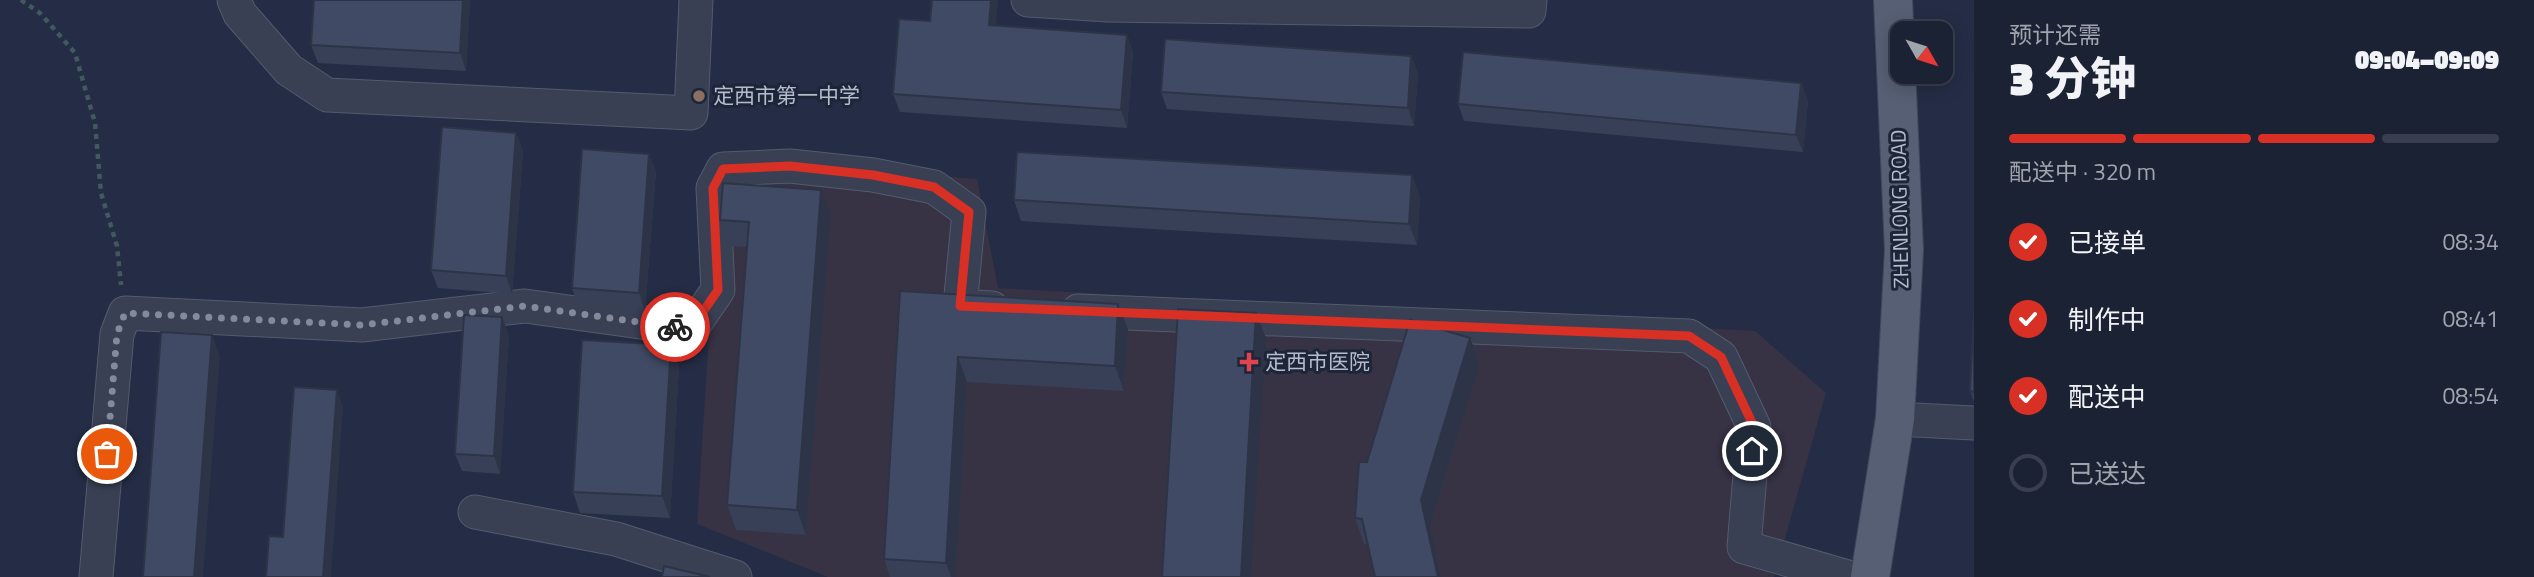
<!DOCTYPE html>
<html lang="zh">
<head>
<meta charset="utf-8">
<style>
	:root { --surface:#1b2234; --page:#282f40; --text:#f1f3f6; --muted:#a0a4ac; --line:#393f4f; --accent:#d93025 }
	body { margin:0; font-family:"Titillium Web","Noto Sans SC",sans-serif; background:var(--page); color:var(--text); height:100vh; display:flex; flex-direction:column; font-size:26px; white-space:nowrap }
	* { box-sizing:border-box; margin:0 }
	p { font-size:23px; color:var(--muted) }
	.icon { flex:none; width:38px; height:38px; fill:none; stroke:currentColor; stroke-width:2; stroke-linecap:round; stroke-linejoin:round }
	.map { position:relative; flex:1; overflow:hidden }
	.details { display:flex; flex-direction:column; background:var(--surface); width:560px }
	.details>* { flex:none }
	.needle { width:46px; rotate:129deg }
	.fabs { position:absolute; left:1890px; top:21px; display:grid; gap:14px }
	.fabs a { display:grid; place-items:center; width:63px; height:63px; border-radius:14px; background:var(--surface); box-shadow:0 4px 18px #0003,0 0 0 2px var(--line); font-size:35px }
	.pin { position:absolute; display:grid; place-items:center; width:60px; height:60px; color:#fff; margin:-30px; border:4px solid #fff; border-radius:50%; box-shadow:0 2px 7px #0007 }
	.courier { position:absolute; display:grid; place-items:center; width:70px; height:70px; margin:-35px; border:5px solid #d93025; border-radius:50%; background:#fff; color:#222; box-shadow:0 2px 9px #0007 }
	.overview em { font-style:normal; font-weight:800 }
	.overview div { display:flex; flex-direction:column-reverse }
	.overview { display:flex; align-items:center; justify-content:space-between; height:119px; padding:0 35px }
	h1 { font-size:46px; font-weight:800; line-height:52px }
	.bar { display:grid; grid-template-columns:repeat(4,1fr); gap:10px 7px; align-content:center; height:84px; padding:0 35px }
	.bar i { height:9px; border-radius:5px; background:var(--line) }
	.bar .active { background:var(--accent) }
	.bar p { grid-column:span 4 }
	ol { padding:0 35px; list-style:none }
	li { display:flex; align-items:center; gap:21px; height:77px }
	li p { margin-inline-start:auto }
	li .icon { padding:7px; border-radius:50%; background:var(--accent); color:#fff; stroke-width:4 }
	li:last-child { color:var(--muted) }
	li i { width:38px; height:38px; border:4px solid var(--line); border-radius:50% }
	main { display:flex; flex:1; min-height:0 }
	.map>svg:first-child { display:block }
</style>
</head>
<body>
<main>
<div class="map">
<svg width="1974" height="577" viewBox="0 0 1974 577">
	<rect width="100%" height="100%" fill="#242d45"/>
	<polygon fill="#373244" points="720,160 977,179 998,288 1755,331 1826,393 1774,577 828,577 697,524"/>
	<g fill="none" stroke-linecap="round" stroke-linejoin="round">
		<g stroke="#545b6e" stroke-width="35">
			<g id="minor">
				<polyline points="234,0 240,14 289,70 327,95 691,113 696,0"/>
				<polyline points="1028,0 1108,5 1529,11 1530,0"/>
				<polyline points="1078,311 1689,336 1721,357 1754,427 1744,547 1848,577"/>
				<polyline points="1895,419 1974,423"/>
				<polyline points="475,512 616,539 735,577"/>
				<polyline points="96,577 117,334 125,313 362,325 525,306 691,329 718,290 713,188 723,169 790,166 873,175 934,187 969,212 960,306 992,308"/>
			</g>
		</g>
		<g stroke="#42495d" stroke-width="40">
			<polyline id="major" points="1870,577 1895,419 1904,250 1893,0"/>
		</g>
		<polyline stroke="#42595f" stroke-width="4.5" stroke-dasharray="5 5" stroke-linecap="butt" points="21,0 40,13 75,53 95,123 101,193 117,246 121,285"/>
		<use href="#minor" stroke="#394054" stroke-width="33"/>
		<use href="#major" stroke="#575f74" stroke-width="38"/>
	</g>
	<g fill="#374057">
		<polygon points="314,0 470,0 466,71 318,63 311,45"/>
		<polygon points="930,21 1127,35 1133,53 1127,128 900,112 893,94"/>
		<polygon points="1411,56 1418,74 1414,126 1167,109 1161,92"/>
		<polygon points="1801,83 1808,101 1803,152 1464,121 1458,104"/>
		<polygon points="516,133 523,151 512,294 438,288 431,270"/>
		<polygon points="656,171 645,311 578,306 572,288"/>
		<polygon points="1412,175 1420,197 1417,245 1021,221 1014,200"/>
		<polygon points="831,216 806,535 736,530 727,505 747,247 730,246 720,220"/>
		<polygon points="900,291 1128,329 1124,391 967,382 956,577 890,577 884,559"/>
		<polygon points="1974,311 1974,402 1970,391"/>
		<polygon points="509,335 500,474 462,471 455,454"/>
		<polygon points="1470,338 1480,364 1430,525 1441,577 1375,577 1368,544 1364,544 1355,518"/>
		<polygon points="679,366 670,518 580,513 573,492"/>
	</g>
	<g fill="#2d3447">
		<polygon points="463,0 470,0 466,71 460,53"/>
		<polygon points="991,0 998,0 995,43 989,25"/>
		<polygon points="1127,35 1133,53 1127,128 1121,110"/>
		<polygon points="1411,56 1418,74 1414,126 1408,108"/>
		<polygon points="1801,83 1808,101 1803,152 1796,135"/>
		<polygon points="516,133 523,151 512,294 506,276"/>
		<polygon points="649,154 656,171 645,311 639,293"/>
		<polygon points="1412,175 1420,197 1417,245 1409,224"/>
		<polygon points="821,190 831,216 806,535 797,510"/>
		<polygon points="1118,304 1128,329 1124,391 1115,366"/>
		<polygon points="1256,313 1266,338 1251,577 1241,577"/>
		<polygon points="502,317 509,335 500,474 494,456"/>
		<polygon points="212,335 220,356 203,577 194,577"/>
		<polygon points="1470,338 1480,364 1430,525 1441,577 1438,577 1421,500"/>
		<polygon points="671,345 679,366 670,518 662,496"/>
		<polygon points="958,357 967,382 956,577 951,577 946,563"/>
		<polygon points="337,390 343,407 331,577 323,577"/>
	</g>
	<g fill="#404a65" stroke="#2d3447" stroke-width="2">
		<polygon points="314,0 463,0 460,53 311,45"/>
		<polygon points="932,0 991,0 989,25 1127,35 1121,110 893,94 899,19 930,21"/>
		<polygon points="1165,39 1411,56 1408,108 1161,92"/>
		<polygon points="1463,52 1801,83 1796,135 1458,104"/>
		<polygon points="442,127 516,133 506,276 431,270"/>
		<polygon points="582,149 649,154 639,293 572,288"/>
		<polygon points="1017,152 1412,175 1409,224 1014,200"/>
		<polygon points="723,183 821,190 797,510 727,505 749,222 720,220"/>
		<polygon points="900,291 1118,304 1115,366 958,357 946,563 884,559"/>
		<polygon points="1178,309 1256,313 1241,577 1162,577"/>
		<polygon points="1974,311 1974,392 1970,391"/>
		<polygon points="464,315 502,317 494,456 455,454"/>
		<polygon points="1410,320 1470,338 1421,500 1438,577 1375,577 1362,519 1355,518 1359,462 1367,462"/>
		<polygon points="161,332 212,335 194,577 143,577"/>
		<polygon points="582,340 671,345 662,496 573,492"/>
		<polygon points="294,387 337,390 323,577 266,577 269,536 283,537"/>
		<polygon points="664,566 710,577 662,577"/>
	</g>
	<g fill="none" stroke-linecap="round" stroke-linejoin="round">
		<polyline stroke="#838a9e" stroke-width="7" stroke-dasharray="0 12.6" points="107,454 117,334 125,313 362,325 525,306 675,327"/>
		<polyline stroke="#d93025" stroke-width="9" points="675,327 691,329 718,290 713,188 723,169 790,166 873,175 934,187 969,212 960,306 1689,336 1721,357 1754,427 1752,451"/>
	</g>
	<circle fill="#8d6e63" stroke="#1d2539" stroke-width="2.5" cx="699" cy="96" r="7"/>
	<path fill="#e0444e" stroke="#1d2539" stroke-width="2.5" d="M1245.5 351.5h7v7h7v7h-7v7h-7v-7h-7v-7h7z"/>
	<g text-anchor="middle" stroke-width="6" stroke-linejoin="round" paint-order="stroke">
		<g font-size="21" fill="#b6bcce" stroke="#1d2539" text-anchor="start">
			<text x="713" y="103">定西市第一中学</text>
			<text x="1265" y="369">定西市医院</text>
		</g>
		<g font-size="21" fill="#b6bcce" stroke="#1d2539">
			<text transform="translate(1900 209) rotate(-91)" y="7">ZHENLONG ROAD</text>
		</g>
	</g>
</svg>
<div class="fabs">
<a><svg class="needle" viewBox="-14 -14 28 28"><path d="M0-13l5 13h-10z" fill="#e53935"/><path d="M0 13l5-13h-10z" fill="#a0a4ac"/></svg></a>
</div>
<div class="pin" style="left:107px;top:454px;background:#ea580c"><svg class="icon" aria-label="bag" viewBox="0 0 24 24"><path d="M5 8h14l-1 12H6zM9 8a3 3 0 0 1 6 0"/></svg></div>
<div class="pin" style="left:1752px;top:451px;background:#1f2937"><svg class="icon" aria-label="home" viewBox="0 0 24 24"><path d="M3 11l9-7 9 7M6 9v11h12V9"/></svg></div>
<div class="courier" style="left:675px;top:327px"><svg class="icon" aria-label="bike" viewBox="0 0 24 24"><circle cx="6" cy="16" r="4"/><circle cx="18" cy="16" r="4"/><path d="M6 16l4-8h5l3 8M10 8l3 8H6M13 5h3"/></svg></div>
</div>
<section class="details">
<div class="overview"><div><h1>3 分钟</h1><p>预计还需</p></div><em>09:04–09:09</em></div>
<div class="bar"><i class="active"></i><i class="active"></i><i class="active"></i><i></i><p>配送中 · 320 m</p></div>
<ol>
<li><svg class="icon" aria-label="check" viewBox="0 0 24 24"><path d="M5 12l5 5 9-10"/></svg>已接单<p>08:34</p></li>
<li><svg class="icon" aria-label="check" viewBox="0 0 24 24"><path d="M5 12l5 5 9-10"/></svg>制作中<p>08:41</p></li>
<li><svg class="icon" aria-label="check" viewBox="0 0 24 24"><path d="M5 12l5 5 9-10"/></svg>配送中<p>08:54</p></li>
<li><i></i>已送达</li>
</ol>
</section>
</main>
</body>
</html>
